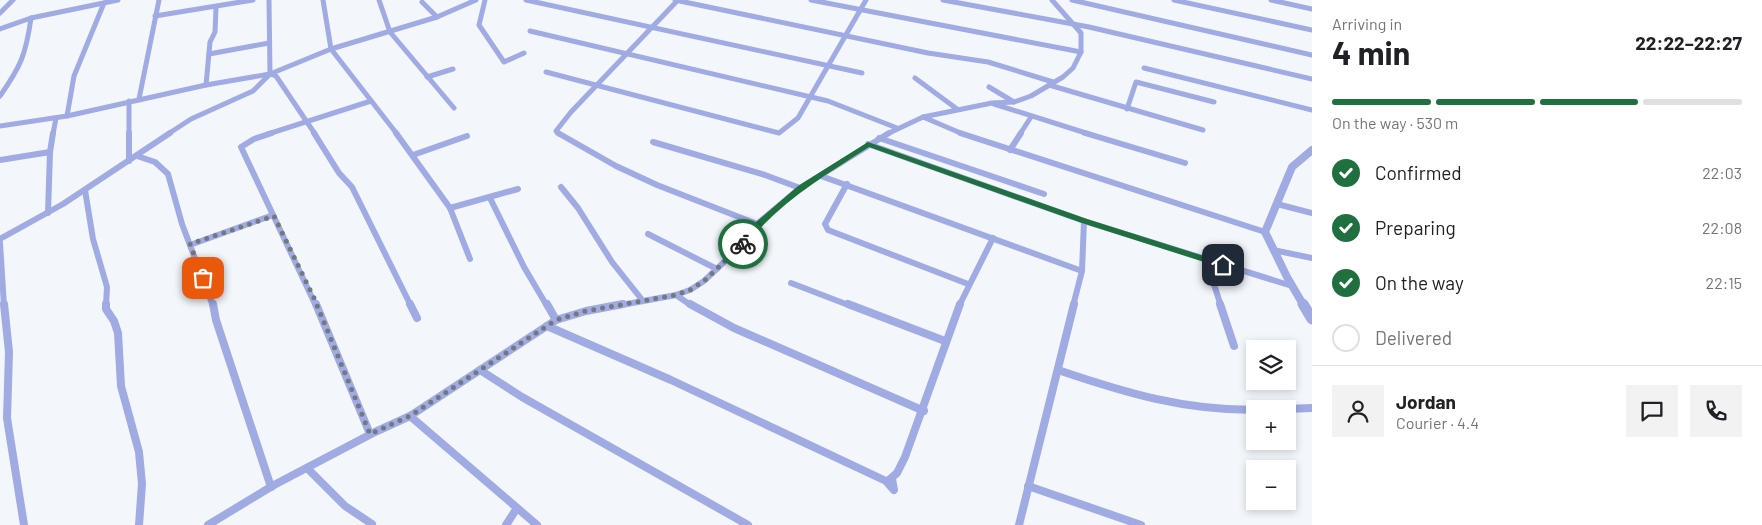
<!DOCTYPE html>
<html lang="en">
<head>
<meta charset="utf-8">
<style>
	:root { --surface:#fff; --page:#f2f2f2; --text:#202124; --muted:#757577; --line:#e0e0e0; --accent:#1f6f3f }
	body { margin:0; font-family:Barlow,sans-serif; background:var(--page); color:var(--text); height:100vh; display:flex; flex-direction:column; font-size:19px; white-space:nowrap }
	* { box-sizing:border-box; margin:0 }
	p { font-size:16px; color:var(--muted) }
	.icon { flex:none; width:28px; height:28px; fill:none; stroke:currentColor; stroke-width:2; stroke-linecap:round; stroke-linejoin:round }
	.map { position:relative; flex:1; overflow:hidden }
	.details { display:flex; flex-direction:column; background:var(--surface); width:450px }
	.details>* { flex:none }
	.fabs { position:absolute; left:1246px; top:340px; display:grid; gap:10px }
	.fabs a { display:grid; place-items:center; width:50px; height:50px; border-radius:0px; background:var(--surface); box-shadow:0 2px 8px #0003; font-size:25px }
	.pin { position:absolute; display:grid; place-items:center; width:42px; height:42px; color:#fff; margin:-21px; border-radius:10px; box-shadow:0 2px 8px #0006 }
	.courier { position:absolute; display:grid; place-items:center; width:50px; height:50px; margin:-25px; border:4px solid #1f6f3f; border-radius:50%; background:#fff; color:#222; box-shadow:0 1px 6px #0007 }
	.headline em { font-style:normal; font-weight:700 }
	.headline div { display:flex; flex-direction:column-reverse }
	.headline { display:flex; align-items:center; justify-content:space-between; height:85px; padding:0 20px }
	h1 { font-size:32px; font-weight:700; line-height:38px }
	.bar { display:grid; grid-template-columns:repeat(4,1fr); gap:8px 5px; align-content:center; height:60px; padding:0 20px }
	.bar i { height:6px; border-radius:4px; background:var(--line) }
	.bar .current { background:var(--accent) }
	.bar p { grid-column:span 4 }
	.line { display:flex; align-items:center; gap:12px; padding:0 20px; border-top:1px solid var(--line) }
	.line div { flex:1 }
	.round { display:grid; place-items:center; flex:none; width:52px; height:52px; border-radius:0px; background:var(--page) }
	ol { padding:0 20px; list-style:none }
	li { display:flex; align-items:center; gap:15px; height:55px }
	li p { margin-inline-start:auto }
	li .icon { padding:5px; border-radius:50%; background:var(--accent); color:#fff; stroke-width:4 }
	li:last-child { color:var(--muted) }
	li i { width:28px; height:28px; border:2px solid var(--line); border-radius:50% }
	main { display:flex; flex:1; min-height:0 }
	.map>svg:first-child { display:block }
</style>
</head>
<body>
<main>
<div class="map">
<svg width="1312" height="525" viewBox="0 0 1312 525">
	<rect width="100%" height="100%" fill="#f3f6fb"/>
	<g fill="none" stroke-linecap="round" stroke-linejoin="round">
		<g stroke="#a0aae3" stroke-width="5">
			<polyline points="323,0 331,49 397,134"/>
			<polyline points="379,0 390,32 454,108"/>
			<polyline points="485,0 479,25 504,62 524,53"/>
			<polyline points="526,0 862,73"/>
			<polyline points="675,0 928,53 988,62 1053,82"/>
			<polyline points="811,0 1081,52"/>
			<polyline points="943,0 1089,27 1312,79"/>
			<polyline points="1072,0 1312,55"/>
			<polyline points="1174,0 1312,30"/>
			<polyline points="1271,0 1312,9"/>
			<polyline points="422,2 437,17"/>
			<polyline points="0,13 13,0"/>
			<polyline points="155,16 253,0"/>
			<polyline points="0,29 31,18 118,0"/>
			<polyline points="530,31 828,101 897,128"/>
			<polyline points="209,54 269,43"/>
			<polyline points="1144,68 1312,110"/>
			<polyline points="546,72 779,133 798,118 866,0"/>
			<polyline points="270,74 276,76 315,134"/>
			<polyline points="427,77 453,69"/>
			<polyline points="915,78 957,109"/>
			<polyline points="206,85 210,42 215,32 216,8"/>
			<polyline points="1049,85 1203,130"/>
			<polyline points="989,87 1014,102"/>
			<path d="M0 96C21 66 26 54 31 18"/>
			<polyline points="139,99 159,0"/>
			<polyline points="129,101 129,134"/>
			<polyline points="994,104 1089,134"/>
			<polyline points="1127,109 1136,82 1214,102"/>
			<polyline points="67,116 74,76 104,3"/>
			<polyline points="923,117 963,134"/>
			<polyline points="0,126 67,116 206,85 270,74 331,49 437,17 476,0"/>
			<polyline points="53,134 56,118"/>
			<polyline points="168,134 191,119 253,91 270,74 269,0"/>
			<polyline points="268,134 371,101"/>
			<polyline points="559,134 556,131 571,112 678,0"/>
			<polyline points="887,134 923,117 992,103 1014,102 1031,96 1063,77 1073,68 1081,52 1081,33 1052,0"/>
			<polyline points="1020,134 1031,117"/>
		</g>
		<g stroke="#a0aae3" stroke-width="6">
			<polyline points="129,133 129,161"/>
			<polyline points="272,133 254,139 241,147 316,306"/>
			<polyline points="314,133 339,173 352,187 411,306"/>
			<polyline points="396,133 450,208 470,259"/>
			<polyline points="558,133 616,166 657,185 757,224"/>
			<polyline points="960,133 1265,232"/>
			<polyline points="1085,133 1185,163"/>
			<polyline points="879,138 1044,194"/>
			<polyline points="653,142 765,175 800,188"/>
			<polyline points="868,144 1084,221 1292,286"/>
			<polyline points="1010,150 1021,133"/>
			<polyline points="413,155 467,136"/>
			<polyline points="137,156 155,162 168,174 182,224 213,306"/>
			<polyline points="0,160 50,152"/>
			<polyline points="821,176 1082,271"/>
			<polyline points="847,184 825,224 828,230 968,284"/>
			<polyline points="561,187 578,208 612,262 643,301"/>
			<polyline points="85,190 93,239 107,287 106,306"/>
			<polyline points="490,198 524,267 547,306"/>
			<polyline points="1277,204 1312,213"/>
			<polyline points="450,208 518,189"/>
			<polyline points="48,213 50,152 53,133"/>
			<polyline points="648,234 717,269"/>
			<polyline points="0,239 63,204 170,133"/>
			<polyline points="0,243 4,306"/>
			<polyline points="190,245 273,215"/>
			<polyline points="1273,250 1312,258"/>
			<polyline points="1206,260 1221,306"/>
			<polyline points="791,283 851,306"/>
			<polyline points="676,295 692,306"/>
			<polyline points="616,306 676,295 690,290 704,281 742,245 757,224 800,188 889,133"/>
			<polyline points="959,306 993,238"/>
			<polyline points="1073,306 1082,271 1084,221"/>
		</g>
		<g stroke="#a0aae3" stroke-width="8">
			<polyline points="4,304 9,352 7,418 24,525"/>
			<polyline points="106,304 106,309 114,321 118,333 121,386 139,452 142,484 139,525"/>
			<polyline points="213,304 216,320 271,487"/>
			<polyline points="316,304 370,434"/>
			<polyline points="410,304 417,318"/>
			<polyline points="547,304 556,320"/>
			<polyline points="690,304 734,328 924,411"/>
			<polyline points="848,304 945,341"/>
			<polyline points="1220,304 1234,346"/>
			<polyline points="547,326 671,380 886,481 894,490 892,479"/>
			<polyline points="480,370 522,397 748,525"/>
			<path d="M1058 370C1126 393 1182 410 1255 410"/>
			<polyline points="1286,409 1312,408"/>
			<polyline points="410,416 537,525"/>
			<polyline points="307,468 345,506 372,524"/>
			<polyline points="889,480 897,473 905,457 960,304"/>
			<polyline points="1028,486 1141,525"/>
			<polyline points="208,525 274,485 375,432 410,416 556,320 586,311 623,304"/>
			<polyline points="506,525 517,508"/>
			<polyline points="1019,525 1074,304"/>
		</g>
		<polyline stroke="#a0aae3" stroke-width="8" points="1304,306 1287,277 1265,232 1292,167 1312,150"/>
		<polyline stroke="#a0aae3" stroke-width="11" points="1303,304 1312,319"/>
	</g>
	<path fill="#1f6f3f" d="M868 142 1087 219 1226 263 1227 265 1223 268 1082 223 869 147C824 176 778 203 745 246H740V242L755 223 798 186Z"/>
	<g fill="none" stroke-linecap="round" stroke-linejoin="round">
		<polyline stroke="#737980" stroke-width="5" stroke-dasharray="0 9" points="203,278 190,244 274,216 314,298 370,434 410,416 556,320 586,311 676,295 690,290 704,281 743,244"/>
	</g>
</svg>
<div class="fabs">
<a><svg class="icon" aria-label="layers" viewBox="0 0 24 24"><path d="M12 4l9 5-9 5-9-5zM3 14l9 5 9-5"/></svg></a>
<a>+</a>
<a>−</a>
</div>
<div class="pin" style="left:203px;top:278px;background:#ea580c"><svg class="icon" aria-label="bag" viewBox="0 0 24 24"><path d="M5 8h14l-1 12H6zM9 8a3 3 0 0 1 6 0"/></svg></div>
<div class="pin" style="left:1223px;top:265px;background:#1f2937"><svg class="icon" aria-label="home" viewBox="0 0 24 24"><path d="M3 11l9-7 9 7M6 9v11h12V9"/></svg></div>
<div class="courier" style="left:743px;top:244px"><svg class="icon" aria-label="bike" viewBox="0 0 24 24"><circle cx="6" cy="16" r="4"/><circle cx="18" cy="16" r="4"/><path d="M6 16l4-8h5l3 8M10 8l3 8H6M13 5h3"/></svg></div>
</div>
<section class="details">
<div class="headline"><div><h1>4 min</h1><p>Arriving in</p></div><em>22:22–22:27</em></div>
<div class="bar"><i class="current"></i><i class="current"></i><i class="current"></i><i></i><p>On the way · 530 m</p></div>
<ol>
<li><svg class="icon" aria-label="check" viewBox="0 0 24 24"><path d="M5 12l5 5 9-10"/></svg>Confirmed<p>22:03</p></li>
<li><svg class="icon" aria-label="check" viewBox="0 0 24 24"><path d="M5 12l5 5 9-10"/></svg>Preparing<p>22:08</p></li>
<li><svg class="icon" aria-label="check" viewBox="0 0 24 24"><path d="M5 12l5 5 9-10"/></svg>On the way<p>22:15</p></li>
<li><i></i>Delivered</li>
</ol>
<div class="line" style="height:90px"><a class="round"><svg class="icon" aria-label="person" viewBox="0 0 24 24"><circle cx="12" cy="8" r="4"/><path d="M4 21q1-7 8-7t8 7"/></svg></a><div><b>Jordan</b><p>Courier · 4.4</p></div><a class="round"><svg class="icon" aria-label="chat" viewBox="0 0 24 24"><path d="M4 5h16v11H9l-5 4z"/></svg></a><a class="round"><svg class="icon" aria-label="phone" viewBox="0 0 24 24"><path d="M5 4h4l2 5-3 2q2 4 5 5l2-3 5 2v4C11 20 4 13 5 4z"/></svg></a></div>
</section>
</main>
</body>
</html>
